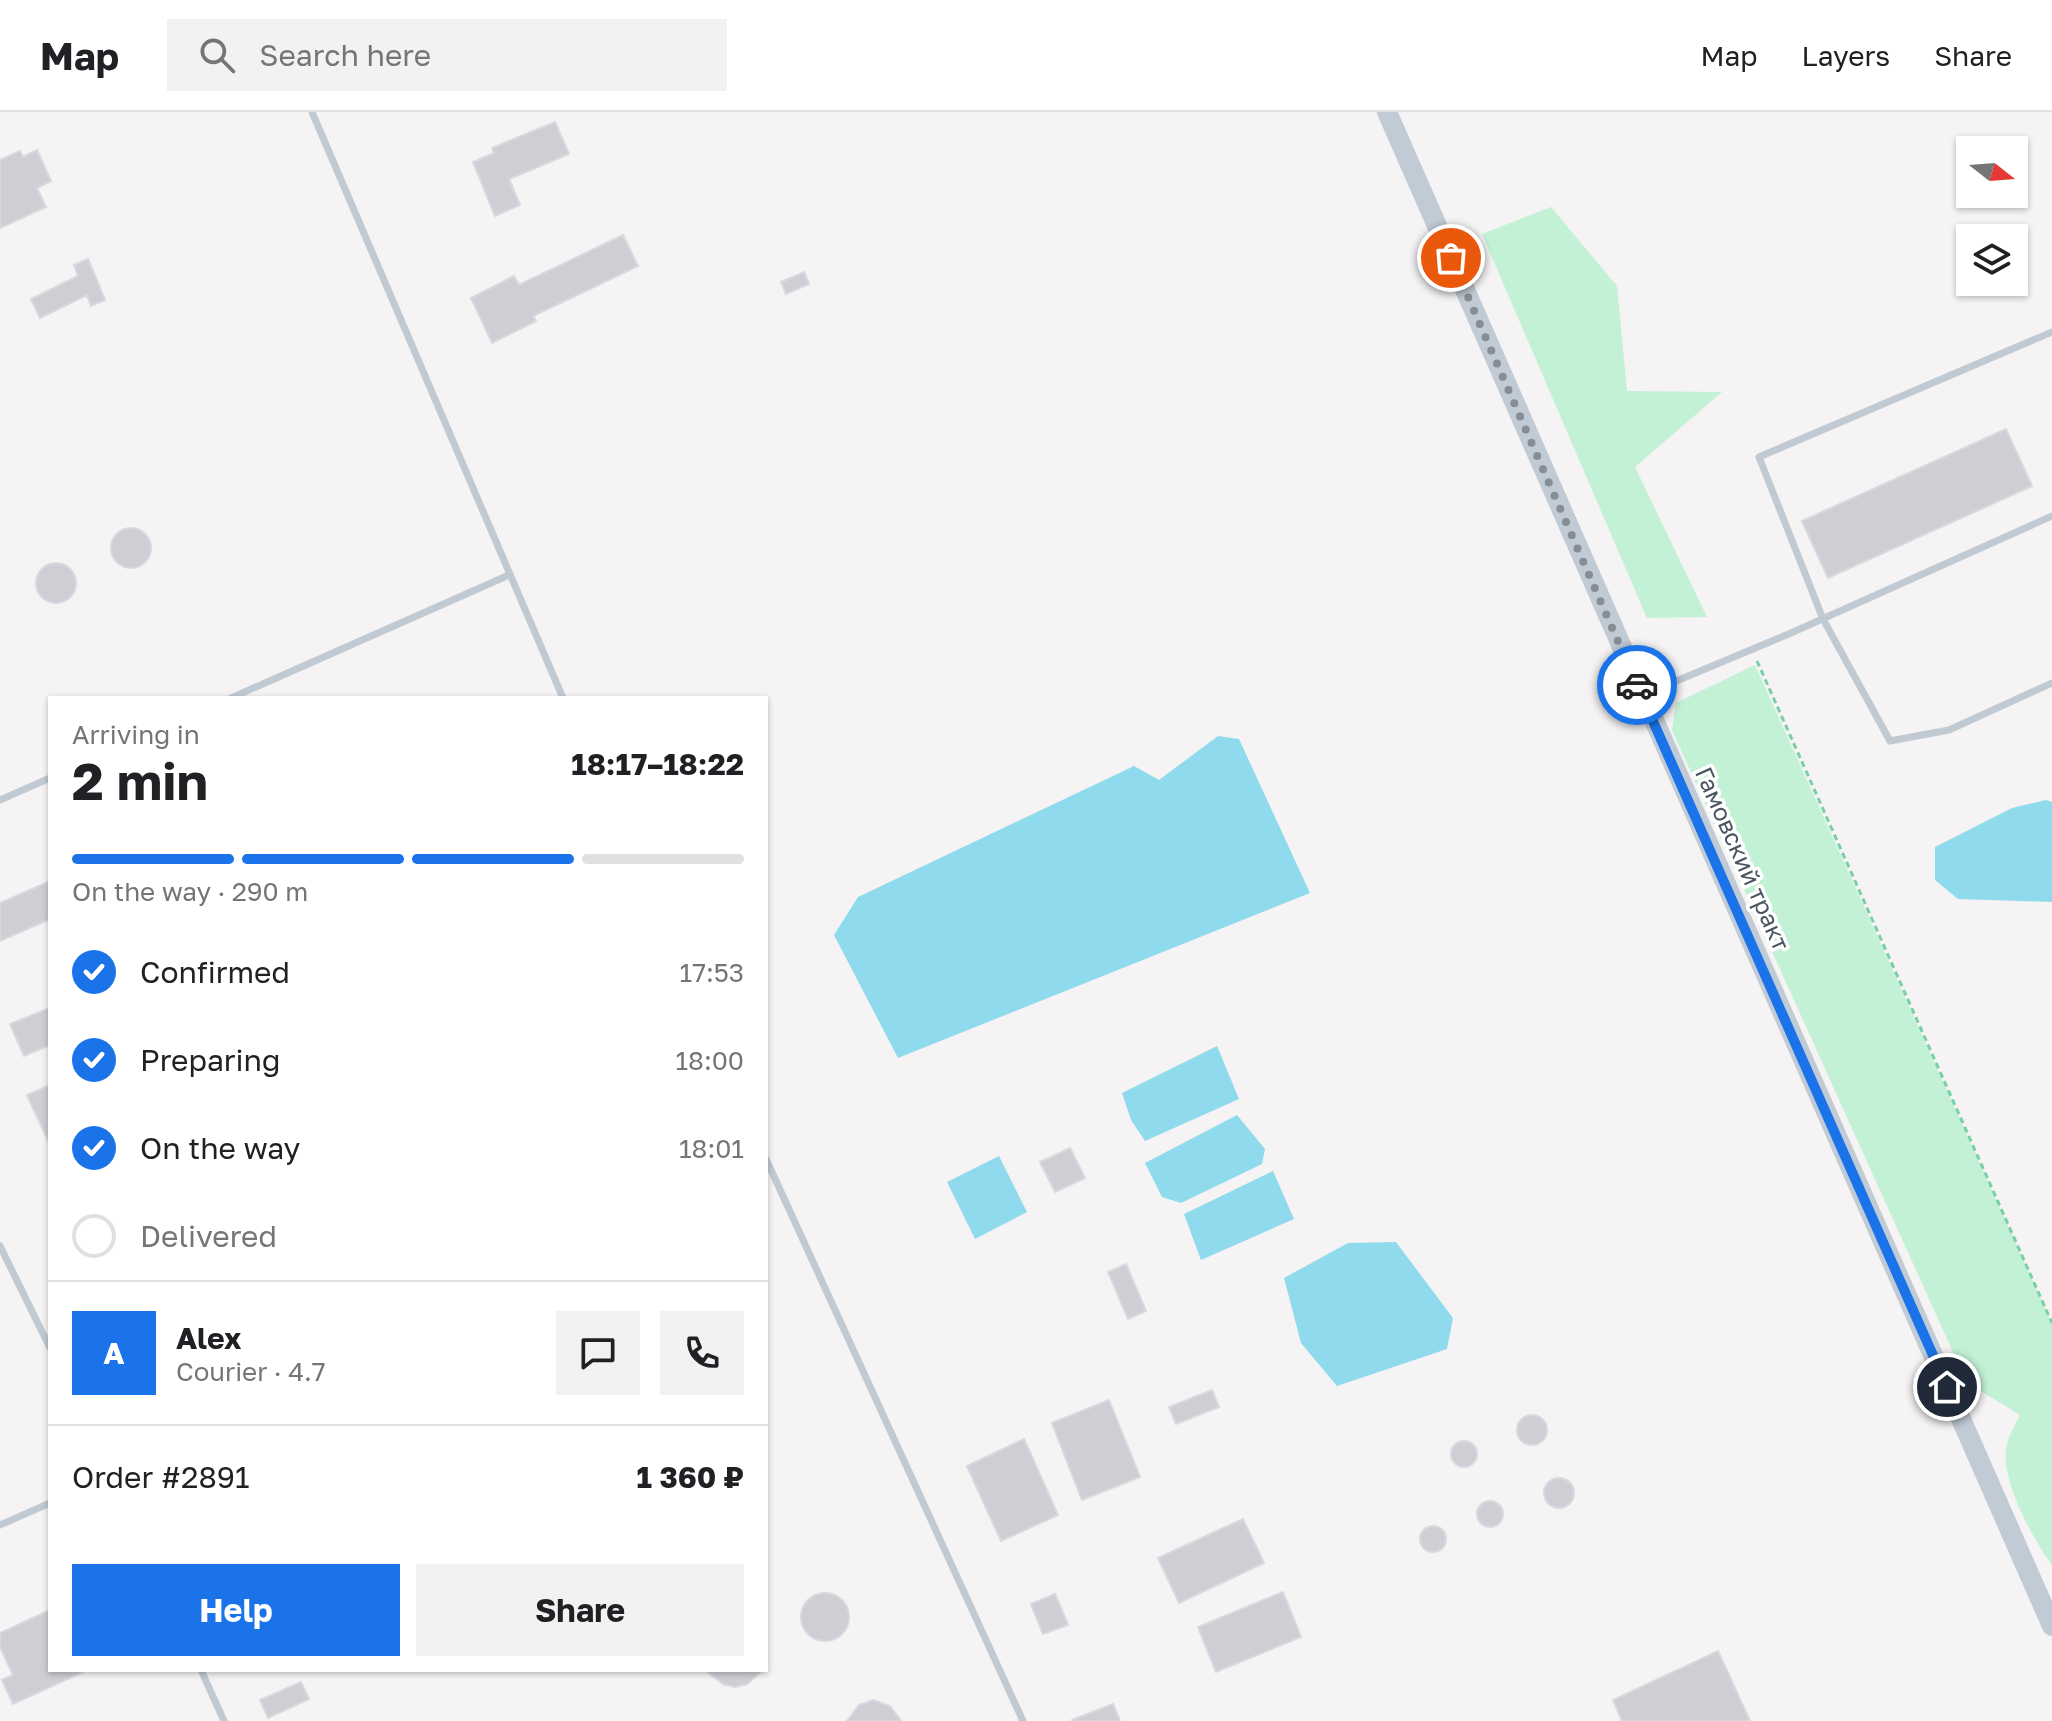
<!DOCTYPE html>
<html lang="en">
<head>
<meta charset="utf-8">
<style>
	:root { --surface:#fff; --page:#f2f2f2; --text:#202124; --muted:#757577; --line:#e0e0e0; --accent:#1a73e8 }
	body { margin:0; font-family:"Golos Text",sans-serif; background:var(--page); color:var(--text); height:100vh; display:flex; flex-direction:column; font-size:30px; white-space:nowrap }
	* { box-sizing:border-box; margin:0 }
	p { font-size:26px; color:var(--muted) }
	.icon { flex:none; width:44px; height:44px; fill:none; stroke:currentColor; stroke-width:2; stroke-linecap:round; stroke-linejoin:round }
	.map { position:relative; flex:1; overflow:hidden }
	.panel { position:absolute; left:48px; top:584px; width:720px; height:976px; display:flex; flex-direction:column; background:var(--surface); border-radius:0px; box-shadow:0 2px 6px #0004 }
	.panel>* { flex:none }
	.needle { width:52px; rotate:107deg }
	.tools { position:absolute; left:1956px; top:24px; display:grid; gap:16px }
	.tools a { display:grid; place-items:center; width:72px; height:72px; border-radius:0px; background:var(--surface); box-shadow:0 2px 6px #0004; font-size:40px }
	.pin { position:absolute; display:grid; place-items:center; width:68px; height:68px; color:#fff; margin:-34px; border:4px solid #fff; border-radius:50%; box-shadow:0 2px 8px #0007 }
	.courier { position:absolute; display:grid; place-items:center; width:80px; height:80px; margin:-40px; border:6px solid #1a73e8; border-radius:50%; background:#fff; color:#222; box-shadow:0 2px 10px #0007 }
	.overview em { font-style:normal; font-weight:700 }
	.overview div { display:flex; flex-direction:column-reverse }
	.overview { display:flex; align-items:center; justify-content:space-between; height:136px; padding:0 24px }
	h1 { font-size:52px; font-weight:700; line-height:60px }
	.bar { display:grid; grid-template-columns:repeat(4,1fr); gap:12px 8px; align-content:center; height:96px; padding:0 24px }
	.bar i { height:10px; border-radius:6px; background:var(--line) }
	.bar .on { background:var(--accent) }
	.bar p { grid-column:span 4 }
	.line { display:flex; align-items:center; gap:20px; padding:0 24px; border-top:2px solid var(--line) }
	.line div { flex:1 }
	.round { display:grid; place-items:center; flex:none; width:84px; height:84px; border-radius:0px; background:var(--page) }
	ol { padding:0 24px; list-style:none }
	li { display:flex; align-items:center; gap:24px; height:88px }
	li p { margin-inline-start:auto }
	li .icon { padding:8px; border-radius:50%; background:var(--accent); color:#fff; stroke-width:4 }
	li:last-child { color:var(--muted) }
	li i { width:44px; height:44px; border:4px solid var(--line); border-radius:50% }
	.action { display:flex; gap:16px; margin-top:auto; padding:16px 24px }
	.action a { flex:1; height:92px; border-radius:0px; background:var(--accent); color:#fff; font-size:32px; font-weight:700; line-height:92px; text-align:center }
	.action a+a { background:var(--page); color:var(--text) }
	header { display:flex; align-items:center; gap:48px; box-sizing:border-box; height:112px; padding:0 40px; background:var(--surface); border-bottom:2px solid var(--line) }
	header strong { font-size:38px }
	nav { display:flex; gap:44px; margin-inline-start:auto; font-size:28px }
	.search { width:560px; height:72px; background:var(--page); display:flex; align-items:center; gap:20px; box-sizing:border-box; padding:0 28px; border-radius:0px; color:var(--muted); font-size:30px }
	.map>svg:first-child { display:block }
</style>
</head>
<body>
<header>
<strong>Map</strong>
<div class="search"><svg class="icon" aria-label="search" viewBox="0 0 24 24"><circle cx="10" cy="10" r="6"/><path d="M15 15l6 6"/></svg>Search here</div>
<nav><a>Map</a><a>Layers</a><a>Share</a></nav>
</header>
<div class="map">
<svg width="2052" height="1609" viewBox="0 0 2052 1609">
	<rect width="100%" height="100%" fill="#f5f3f3"/>
	<g fill="#c3f1d5">
		<polygon points="1551,95 1617,174 1627,279 1722,280 1635,355 1707,505 1647,506 1482,122"/>
		<path d="M1755 553 2052 1211V1453C2033 1428 1998 1363 2007 1332 2009 1322 2016 1312 2020 1303L1976 1276 1962 1260 1672 618 1676 591Z"/>
	</g>
	<g fill="#90daee">
		<polygon points="1218,624 1239,627 1310,781 898,946 834,823 858,785 1134,654 1159,668"/>
		<polygon points="2046,688 2052,690 2052,790 1958,787 1935,768 1935,735 2012,696"/>
		<polygon points="1217,934 1239,987 1145,1029 1131,1008 1122,981"/>
		<polygon points="1237,1003 1265,1037 1262,1052 1181,1091 1162,1085 1145,1051"/>
		<polygon points="999,1044 1027,1100 975,1127 947,1070"/>
		<polygon points="1273,1059 1294,1107 1201,1148 1184,1102"/>
		<polygon points="1396,1130 1453,1206 1447,1237 1337,1274 1301,1231 1284,1166 1348,1131"/>
	</g>
	<g fill="#cdcfd5" stroke="#d7d9de" stroke-width="2">
		<polygon points="555,10 569,42 509,67 520,93 495,104 473,50 494,41 492,36"/>
		<polygon points="37,38 51,69 37,76 46,95 0,116 0,48 20,39 23,45"/>
		<polygon points="623,123 638,154 533,204 536,209 492,231 471,186 514,164 519,173"/>
		<polygon points="88,147 105,188 91,194 87,183 40,206 31,187 78,164 74,153"/>
		<polygon points="804,160 809,172 786,182 781,170"/>
		<polygon points="2006,317 2032,374 1828,466 1802,409"/>
		<circle cx="131" cy="436" r="20"/>
		<circle cx="56" cy="471" r="20"/>
		<polygon points="50,769 50,807 0,829 0,791"/>
		<polygon points="50,896 50,933 24,944 10,912"/>
		<polygon points="50,973 50,1033 27,983"/>
		<polygon points="1070,1036 1085,1066 1055,1080 1040,1050"/>
		<polygon points="1126,1152 1146,1199 1128,1207 1108,1160"/>
		<polygon points="1212,1278 1219,1295 1176,1312 1169,1295"/>
		<polygon points="1109,1288 1140,1365 1082,1388 1052,1311"/>
		<circle cx="1532" cy="1318" r="15"/>
		<polygon points="1024,1327 1058,1403 1001,1429 967,1354"/>
		<circle cx="1464" cy="1342" r="13"/>
		<circle cx="1559" cy="1381" r="15"/>
		<circle cx="1490" cy="1402" r="13"/>
		<polygon points="1243,1407 1264,1451 1179,1491 1158,1446"/>
		<circle cx="1433" cy="1427" r="13"/>
		<polygon points="1283,1480 1301,1525 1216,1560 1198,1515"/>
		<circle cx="825" cy="1505" r="24"/>
		<polygon points="1055,1482 1068,1513 1043,1522 1031,1492"/>
		<polygon points="50,1498 50,1558 87,1558 13,1592 2,1568 13,1563 0,1535 0,1521"/>
		<polygon points="1718,1539 1750,1609 1622,1609 1613,1588"/>
		<polygon points="705,1558 763,1558 747,1572 735,1575 723,1572"/>
		<polygon points="301,1570 309,1587 268,1606 260,1588"/>
		<polygon points="873,1588 890,1594 901,1609 847,1609 859,1593"/>
		<polygon points="1113,1592 1120,1609 1072,1609 1072,1608"/>
	</g>
	<g fill="none" stroke-linecap="round" stroke-linejoin="round">
		<polyline stroke="#7ad0a6" stroke-width="3" stroke-dasharray="6 4" stroke-linecap="butt" points="1757,549 2052,1211"/>
		<g stroke="#c1cad2" stroke-width="7">
			<polyline points="312,0 563,586"/>
			<polyline points="2052,220 1759,345 1823,507 1890,629 1949,618 2052,571"/>
			<polyline points="1643,583 1791,521 2052,404"/>
			<polyline points="231,586 509,463"/>
			<polyline points="0,688 50,666"/>
			<polyline points="766,1047 1023,1609"/>
			<polyline points="0,1134 50,1236"/>
			<polyline points="0,1413 50,1391"/>
			<polyline points="201,1558 224,1609"/>
		</g>
		<polyline stroke="#c1cbd6" stroke-width="20" points="1387,0 2052,1514"/>
	</g>
	<g fill="none" stroke-linecap="round" stroke-linejoin="round">
		<polyline stroke="#868d94" stroke-width="8" stroke-dasharray="0 14.4" points="1451,146 1637,573"/>
		<polyline stroke="#1a73e8" stroke-width="10" points="1637,573 1947,1275"/>
	</g>
	<g text-anchor="middle" stroke-width="7" stroke-linejoin="round" paint-order="stroke">
		<g font-size="24" fill="#4a5661" stroke="#fff">
			<text transform="translate(1742 747) rotate(66)" y="8">Гамовский тракт</text>
		</g>
	</g>
</svg>
<div class="tools">
<a><svg class="needle" viewBox="-14 -14 28 28"><path d="M0-13l5 13h-10z" fill="#e53935"/><path d="M0 13l5-13h-10z" fill="#757577"/></svg></a>
<a><svg class="icon" aria-label="layers" viewBox="0 0 24 24"><path d="M12 4l9 5-9 5-9-5zM3 14l9 5 9-5"/></svg></a>
</div>
<div class="pin" style="left:1451px;top:146px;background:#ea580c"><svg class="icon" aria-label="bag" viewBox="0 0 24 24"><path d="M5 8h14l-1 12H6zM9 8a3 3 0 0 1 6 0"/></svg></div>
<div class="pin" style="left:1947px;top:1275px;background:#1f2937"><svg class="icon" aria-label="home" viewBox="0 0 24 24"><path d="M3 11l9-7 9 7M6 9v11h12V9"/></svg></div>
<div class="courier" style="left:1637px;top:573px"><svg class="icon" aria-label="car" viewBox="0 0 24 24"><path d="M5 17H2v-5l4-1 3-4h7l3 4 3 1v5h-3M9 17h6M6 11h13"/><circle cx="7" cy="17" r="2"/><circle cx="17" cy="17" r="2"/></svg></div>
<section class="panel">
<div class="overview"><div><h1>2 min</h1><p>Arriving in</p></div><em>18:17–18:22</em></div>
<div class="bar"><i class="on"></i><i class="on"></i><i class="on"></i><i></i><p>On the way · 290 m</p></div>
<ol>
<li><svg class="icon" aria-label="check" viewBox="0 0 24 24"><path d="M5 12l5 5 9-10"/></svg>Confirmed<p>17:53</p></li>
<li><svg class="icon" aria-label="check" viewBox="0 0 24 24"><path d="M5 12l5 5 9-10"/></svg>Preparing<p>18:00</p></li>
<li><svg class="icon" aria-label="check" viewBox="0 0 24 24"><path d="M5 12l5 5 9-10"/></svg>On the way<p>18:01</p></li>
<li><i></i>Delivered</li>
</ol>
<div class="line" style="height:144px"><b class="round" style="background:var(--accent);color:#fff">A</b><div><b>Alex</b><p>Courier · 4.7</p></div><a class="round"><svg class="icon" aria-label="chat" viewBox="0 0 24 24"><path d="M4 5h16v11H9l-5 4z"/></svg></a><a class="round"><svg class="icon" aria-label="phone" viewBox="0 0 24 24"><path d="M5 4h4l2 5-3 2q2 4 5 5l2-3 5 2v4C11 20 4 13 5 4z"/></svg></a></div>
<div class="line" style="height:104px"><div>Order #2891</div><b>1 360 ₽</b></div>
<div class="action"><a>Help</a><a>Share</a></div>
</section>
</div>
</body>
</html>
